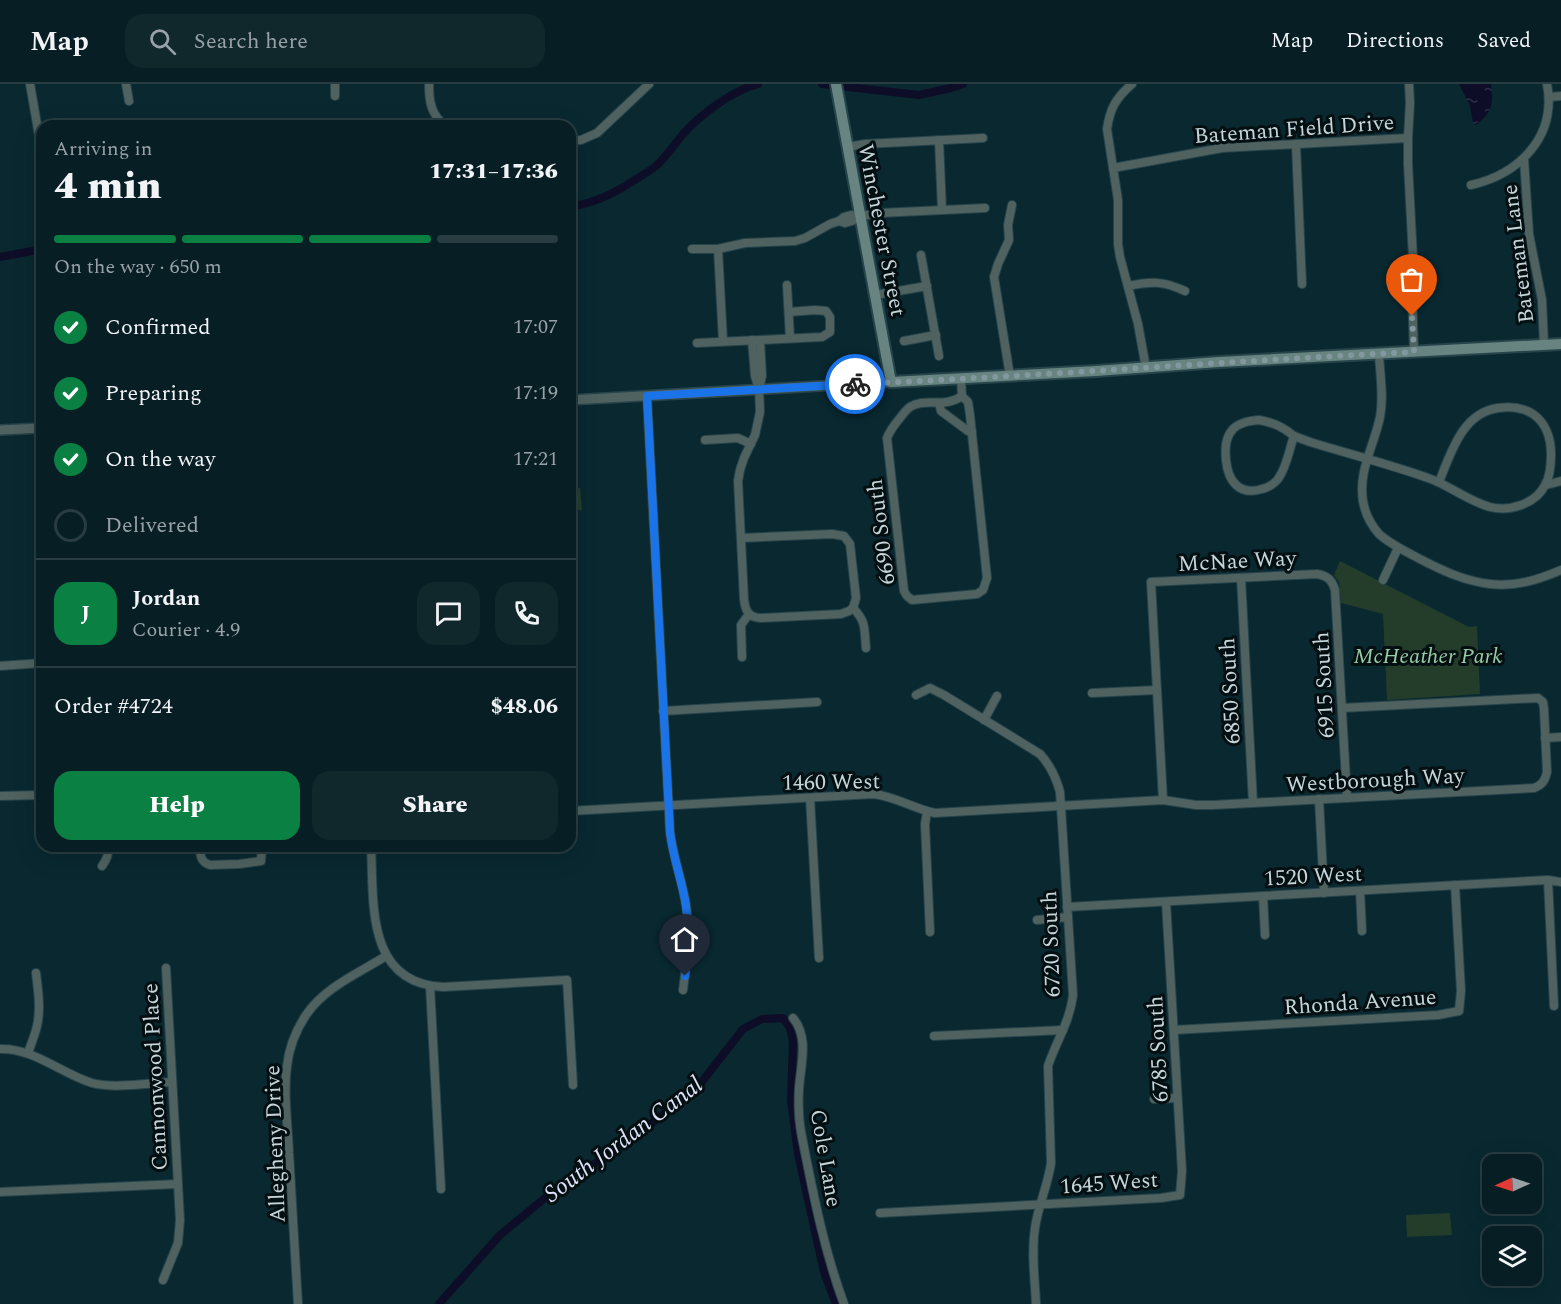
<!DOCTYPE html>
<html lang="en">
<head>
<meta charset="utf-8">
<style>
	:root { --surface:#071e24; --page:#10272c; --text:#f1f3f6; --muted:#98a2a6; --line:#283c41; --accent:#0b8043 }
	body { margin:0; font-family:Spectral,serif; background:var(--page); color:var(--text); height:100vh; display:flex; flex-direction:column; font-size:22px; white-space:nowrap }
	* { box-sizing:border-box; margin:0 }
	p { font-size:20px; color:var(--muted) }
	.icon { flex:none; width:33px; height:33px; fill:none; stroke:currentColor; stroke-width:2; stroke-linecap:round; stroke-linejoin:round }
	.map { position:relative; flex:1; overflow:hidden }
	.side { position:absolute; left:36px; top:36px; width:540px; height:732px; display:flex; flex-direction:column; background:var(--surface); border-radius:18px; box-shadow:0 6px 24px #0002,0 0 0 2px var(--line) }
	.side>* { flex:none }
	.needle { width:39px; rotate:267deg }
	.buttons { position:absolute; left:1482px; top:1070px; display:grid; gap:12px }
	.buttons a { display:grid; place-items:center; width:60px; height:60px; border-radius:12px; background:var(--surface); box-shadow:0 6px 24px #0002,0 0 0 2px var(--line); font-size:30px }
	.pin { position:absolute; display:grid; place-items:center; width:51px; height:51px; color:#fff; margin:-62px -26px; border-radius:50% 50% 50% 0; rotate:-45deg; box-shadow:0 0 6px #0007 }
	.pin .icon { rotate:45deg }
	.courier { position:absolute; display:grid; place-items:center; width:60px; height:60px; margin:-30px; border:4px solid #1a73e8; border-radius:50%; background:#fff; color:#222; box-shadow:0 2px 8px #0007 }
	.summary em { font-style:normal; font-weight:800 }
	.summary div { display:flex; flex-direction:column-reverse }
	.summary { display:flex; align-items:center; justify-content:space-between; height:102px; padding:0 18px }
	h1 { font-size:39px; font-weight:800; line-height:45px }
	.bar { display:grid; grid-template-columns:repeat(4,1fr); gap:9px 6px; align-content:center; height:72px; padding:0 18px }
	.bar i { height:8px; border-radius:4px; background:var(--line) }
	.bar .selected { background:var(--accent) }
	.bar p { grid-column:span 4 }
	.line { display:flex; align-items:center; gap:15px; padding:0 18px; border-top:2px solid var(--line) }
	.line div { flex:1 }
	.round { display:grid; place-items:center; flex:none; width:63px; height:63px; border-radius:18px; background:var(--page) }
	ol { padding:0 18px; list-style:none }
	li { display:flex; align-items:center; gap:18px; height:66px }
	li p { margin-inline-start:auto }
	li .icon { padding:6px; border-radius:50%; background:var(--accent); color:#fff; stroke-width:4 }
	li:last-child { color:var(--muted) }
	li i { width:33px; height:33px; border:3px solid var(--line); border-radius:50% }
	.action { display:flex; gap:12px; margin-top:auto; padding:12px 18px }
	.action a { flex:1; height:69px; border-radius:18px; background:var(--accent); color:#fff; font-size:24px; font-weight:800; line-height:69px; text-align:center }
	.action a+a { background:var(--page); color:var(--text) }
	header { display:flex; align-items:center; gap:36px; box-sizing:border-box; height:84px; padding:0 30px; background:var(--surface); border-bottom:2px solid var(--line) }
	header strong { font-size:28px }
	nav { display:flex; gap:33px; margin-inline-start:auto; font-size:21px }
	.search { width:420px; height:54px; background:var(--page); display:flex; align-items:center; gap:15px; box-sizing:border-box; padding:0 21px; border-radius:18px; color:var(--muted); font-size:22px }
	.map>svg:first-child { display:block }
</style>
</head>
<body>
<header>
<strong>Map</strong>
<div class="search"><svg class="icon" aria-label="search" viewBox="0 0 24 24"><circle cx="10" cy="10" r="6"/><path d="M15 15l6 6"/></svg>Search here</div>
<nav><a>Map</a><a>Directions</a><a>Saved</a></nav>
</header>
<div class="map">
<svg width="1561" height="1220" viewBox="0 0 1561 1220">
	<defs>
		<pattern id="water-ripples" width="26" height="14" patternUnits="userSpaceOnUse" patternTransform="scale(1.5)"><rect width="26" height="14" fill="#0e0d27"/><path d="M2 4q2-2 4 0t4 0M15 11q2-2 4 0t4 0" fill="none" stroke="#302f46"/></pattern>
	</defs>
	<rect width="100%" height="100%" fill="#092830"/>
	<g fill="#243d2b">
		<polygon points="580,404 582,426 570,427 570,405"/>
		<polygon points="1340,477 1469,543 1477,542 1480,610 1387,616 1383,530 1341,519 1339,498 1334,491"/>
		<polygon points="1450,1129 1452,1151 1407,1153 1406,1131"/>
	</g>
	<path fill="url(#water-ripples)" d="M1459 0H1491C1494 19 1492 29 1476 41L1473 39 1470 22Z"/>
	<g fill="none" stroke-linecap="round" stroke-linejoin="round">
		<g stroke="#0e0d27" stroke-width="8">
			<polyline points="822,0 919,11 951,4 963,0"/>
			<path d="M570 123C598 118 617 108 641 92 646 89 651 86 656 82 666 73 674 61 683 50 700 31 733 6 758 0"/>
			<polyline points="0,173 42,165"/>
			<polyline points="439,1220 500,1151 551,1109 634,1053 697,1004 743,945 762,935 783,934 790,944 793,957 791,1016 798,1070 824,1188 836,1220"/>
		</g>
		<g stroke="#27444b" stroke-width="10">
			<g id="minor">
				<polyline points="30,0 42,69"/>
				<polyline points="126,0 129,17"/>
				<polyline points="335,0 335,12"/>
				<path d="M429 0C429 18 431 30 445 42"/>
				<path d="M1132 0C1116 14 1110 24 1107 45L1118 116V160L1120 173 1138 240 1146 284"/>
				<polyline points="1409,0 1410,19 1408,54 1408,80 1413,174 1412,209 1414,268"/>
				<polyline points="1550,13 1561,12"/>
				<polyline points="939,56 942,126"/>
				<polyline points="570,57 581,56 597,49 649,0"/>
				<polyline points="1296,61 1302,200"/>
				<polyline points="847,63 865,60 983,54"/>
				<polyline points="1524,75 1529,150 1542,216 1544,261"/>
				<polyline points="1113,84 1222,64 1408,54"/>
				<path d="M1471 101C1519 90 1557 53 1547 0"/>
				<polyline points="839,137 844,133 851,131 860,132 880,129 985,124"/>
				<polyline points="692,165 718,165 745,159 795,157 805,154 830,140 839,137 845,139 852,137 860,132"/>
				<polyline points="718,165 723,257"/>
				<polyline points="921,171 939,272"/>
				<polyline points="787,201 790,254"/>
				<path d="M1128 202C1152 197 1163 197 1185 207"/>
				<polyline points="875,211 927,202"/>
				<path d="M752 256 755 292 759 305 760 328 755 351 744 374 740 386 738 397 744 515C745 526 748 533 760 534L841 530 849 527 853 524"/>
				<polyline points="904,257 936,251"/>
				<polyline points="697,259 822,253 830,248 830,233 826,227 815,226 789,228"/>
				<path d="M1379 270C1380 291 1384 312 1380 333 1374 362 1358 387 1363 417 1365 429 1371 441 1379 450 1390 460 1405 467 1418 474 1441 486 1464 497 1490 500 1515 503 1538 496 1561 486"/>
				<polyline points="1010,292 994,193 998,180 1009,156 1008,141 1012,121"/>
				<path d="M961 295 962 312C944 325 925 313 910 323 907 325 903 330 900 334 895 340 890 346 887 354L904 507 907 512 912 516 977 510 983 506 987 494 970 331 968 318 962 312"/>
				<polyline points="759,304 762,292 760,256"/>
				<path d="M647 312 670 748C673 773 682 796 686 821 690 849 687 878 683 906"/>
				<polyline points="939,319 941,327 968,347 972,348"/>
				<path d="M1259 336C1273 338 1283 343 1294 352 1289 366 1287 383 1278 395 1274 400 1267 404 1262 405 1239 412 1228 397 1226 376 1225 365 1225 354 1233 345 1240 338 1250 337 1259 336Z"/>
				<path d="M1294 352 1310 358C1349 370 1389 380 1428 394 1449 401 1468 417 1490 423 1509 428 1536 420 1545 401 1550 393 1551 380 1551 370 1551 355 1546 339 1533 330 1522 323 1511 322 1498 324 1462 329 1451 369 1439 398"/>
				<polyline points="705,356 738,354 751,360"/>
				<polyline points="1546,401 1561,397"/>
				<polyline points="741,454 832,450 844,452 850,460 856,514 853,524"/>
				<polyline points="1241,494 1253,719"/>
				<polyline points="1383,496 1398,464"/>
				<path d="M853 524C867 538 864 546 866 564"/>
				<polyline points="742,573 741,541 749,530"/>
				<polyline points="0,582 42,579"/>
				<polyline points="1092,609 1157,606"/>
				<path d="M916 611 930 604 944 611 1040 670C1051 682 1056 693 1060 708L1073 911C1070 937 1056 958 1048 982L1051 1079C1048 1101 1038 1122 1035 1144 1031 1169 1035 1195 1036 1220"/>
				<polyline points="663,627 817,618"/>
				<polyline points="984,636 997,612"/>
				<polyline points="1545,654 1561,653"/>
				<polyline points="0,712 42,711"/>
				<polyline points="810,714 819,874"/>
				<polyline points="1319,715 1324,809"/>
				<path d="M1163 716 1151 498 1317 490C1328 492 1332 496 1335 506L1347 714"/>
				<path d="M570 727 873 710C895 712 914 725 935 729L1163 716 1196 721H1213L1534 704C1542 701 1545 697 1547 688L1544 625 1543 618 1538 614 1342 624"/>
				<polyline points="927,728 925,740 930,848"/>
				<path d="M200 762C200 770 200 778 210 781L239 780 261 777 262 762"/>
				<path d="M371 762C374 818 365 899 443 903L567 896 573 1001"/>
				<path d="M102 782C107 775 109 770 108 762"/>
				<polyline points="1548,796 1554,922"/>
				<polyline points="1360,807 1362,847"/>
				<polyline points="1263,812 1265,851"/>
				<polyline points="1067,823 1548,796 1561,798"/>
				<polyline points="1037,836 1068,833"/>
				<polyline points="430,902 441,1105"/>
				<path d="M793 934C810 954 800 983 799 1006 798 1022 799 1038 802 1053 813 1109 824 1166 844 1220"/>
				<polyline points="1174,946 1438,931 1459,927 1461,907 1455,801"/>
				<polyline points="934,952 1063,946"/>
				<path d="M0 965C34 964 60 989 92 999 114 1005 149 999 172 998"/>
				<path d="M28 969C31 960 35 951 37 942 41 924 38 906 36 889"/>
				<polyline points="1154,1015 1177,1014"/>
				<polyline points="0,1108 178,1100"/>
				<polyline points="880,1129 1161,1114 1180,1111 1182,1087 1166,818"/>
				<polyline points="163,1196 178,1159 180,1136 166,884"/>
				<path d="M298 1220C295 1170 292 1119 289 1069 288 1041 283 1010 287 982 289 964 296 946 306 931 325 903 359 889 386 872"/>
			</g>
		</g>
		<g stroke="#27444b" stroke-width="12">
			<g id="tertiary">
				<polyline points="570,316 891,298"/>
				<polyline points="0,346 42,344"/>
			</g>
		</g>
		<g stroke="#27444b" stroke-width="14">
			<polyline id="secondary" points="836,0 891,298 1096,287 1219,278 1561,260"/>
		</g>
		<use href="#minor" stroke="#4f625f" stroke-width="8"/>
		<use href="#tertiary" stroke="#4f625f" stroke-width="9"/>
		<use href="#secondary" stroke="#678480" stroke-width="10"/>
	</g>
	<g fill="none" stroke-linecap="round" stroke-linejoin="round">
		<path stroke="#83989e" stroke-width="6" stroke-dasharray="0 10.8" d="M855 300C1042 292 1228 277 1414 268L1412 232"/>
		<path stroke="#1a73e8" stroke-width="8" d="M685 892C688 869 689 845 686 822 682 796 673 774 670 748L647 312 855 300"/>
	</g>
	<g text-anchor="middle" stroke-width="6" stroke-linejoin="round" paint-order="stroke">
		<g font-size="22" fill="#c5d5da" stroke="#040f12">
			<text transform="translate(1294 44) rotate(-4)" y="8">Bateman Field Drive</text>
			<text transform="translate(883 146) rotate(79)" y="8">Winchester Street</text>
			<text transform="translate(1517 170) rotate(-97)" y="8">Bateman Lane</text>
			<text transform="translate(880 448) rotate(-97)" y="8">6690 South</text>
			<text transform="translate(1237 476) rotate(-3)" y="8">McNae Way</text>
			<text transform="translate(1323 601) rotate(-93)" y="8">6915 South</text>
			<text transform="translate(1229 607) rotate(-93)" y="8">6850 South</text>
			<text transform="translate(1375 695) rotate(-3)" y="8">Westborough Way</text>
			<text transform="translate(831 697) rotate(-1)" y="8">1460 West</text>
			<text transform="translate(1313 791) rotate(-3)" y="8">1520 West</text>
			<text transform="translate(1050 860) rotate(-92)" y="8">6720 South</text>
			<text transform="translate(1360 917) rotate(-4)" y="8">Rhonda Avenue</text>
			<text transform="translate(1157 965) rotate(-93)" y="8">6785 South</text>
			<text transform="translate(154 993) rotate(-93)" y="8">Cannonwood Place</text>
			<text transform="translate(274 1060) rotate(-92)" y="8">Allegheny Drive</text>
			<text transform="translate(827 1074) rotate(80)" y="8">Cole Lane</text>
			<text transform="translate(1109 1098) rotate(-4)" y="8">1645 West</text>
		</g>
		<g font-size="22" font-style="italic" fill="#96cda5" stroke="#040f12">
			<text x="1428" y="579">McHeather Park</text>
		</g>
		<g font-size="24" font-style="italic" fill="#e0e2fa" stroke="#040f12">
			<text transform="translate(623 1055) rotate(-37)" y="8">South Jordan Canal</text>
		</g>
	</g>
</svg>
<div class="buttons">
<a><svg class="needle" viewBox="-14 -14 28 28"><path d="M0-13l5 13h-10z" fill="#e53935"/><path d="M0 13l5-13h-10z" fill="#98a2a6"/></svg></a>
<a><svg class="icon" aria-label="layers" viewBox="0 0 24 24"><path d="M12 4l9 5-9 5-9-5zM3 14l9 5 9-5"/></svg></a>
</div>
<div class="pin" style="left:1412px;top:232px;background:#ea580c"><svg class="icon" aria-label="bag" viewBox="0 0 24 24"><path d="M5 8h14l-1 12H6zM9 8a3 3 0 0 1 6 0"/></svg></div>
<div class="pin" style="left:685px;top:892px;background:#1f2937"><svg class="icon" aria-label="home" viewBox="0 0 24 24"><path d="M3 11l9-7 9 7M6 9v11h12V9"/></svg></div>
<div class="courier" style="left:855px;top:300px"><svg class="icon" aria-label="bike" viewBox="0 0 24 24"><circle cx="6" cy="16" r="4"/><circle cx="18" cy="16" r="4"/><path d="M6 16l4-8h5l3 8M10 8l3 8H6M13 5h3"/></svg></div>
<section class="side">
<div class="summary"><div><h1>4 min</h1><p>Arriving in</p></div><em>17:31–17:36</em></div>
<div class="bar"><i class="selected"></i><i class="selected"></i><i class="selected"></i><i></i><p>On the way · 650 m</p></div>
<ol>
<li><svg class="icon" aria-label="check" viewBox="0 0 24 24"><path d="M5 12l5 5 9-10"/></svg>Confirmed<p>17:07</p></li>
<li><svg class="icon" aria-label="check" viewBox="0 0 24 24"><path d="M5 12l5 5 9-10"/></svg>Preparing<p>17:19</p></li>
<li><svg class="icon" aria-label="check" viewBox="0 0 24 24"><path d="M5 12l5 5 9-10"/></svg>On the way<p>17:21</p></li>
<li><i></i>Delivered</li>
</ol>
<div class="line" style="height:108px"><b class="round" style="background:var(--accent);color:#fff">J</b><div><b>Jordan</b><p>Courier · 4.9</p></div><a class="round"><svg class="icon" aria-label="chat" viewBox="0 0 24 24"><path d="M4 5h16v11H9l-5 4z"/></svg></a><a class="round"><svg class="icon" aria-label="phone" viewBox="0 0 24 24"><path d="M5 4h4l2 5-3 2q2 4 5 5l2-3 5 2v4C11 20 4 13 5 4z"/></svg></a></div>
<div class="line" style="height:78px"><div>Order #4724</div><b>$48.06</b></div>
<div class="action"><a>Help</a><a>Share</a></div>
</section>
</div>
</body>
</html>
